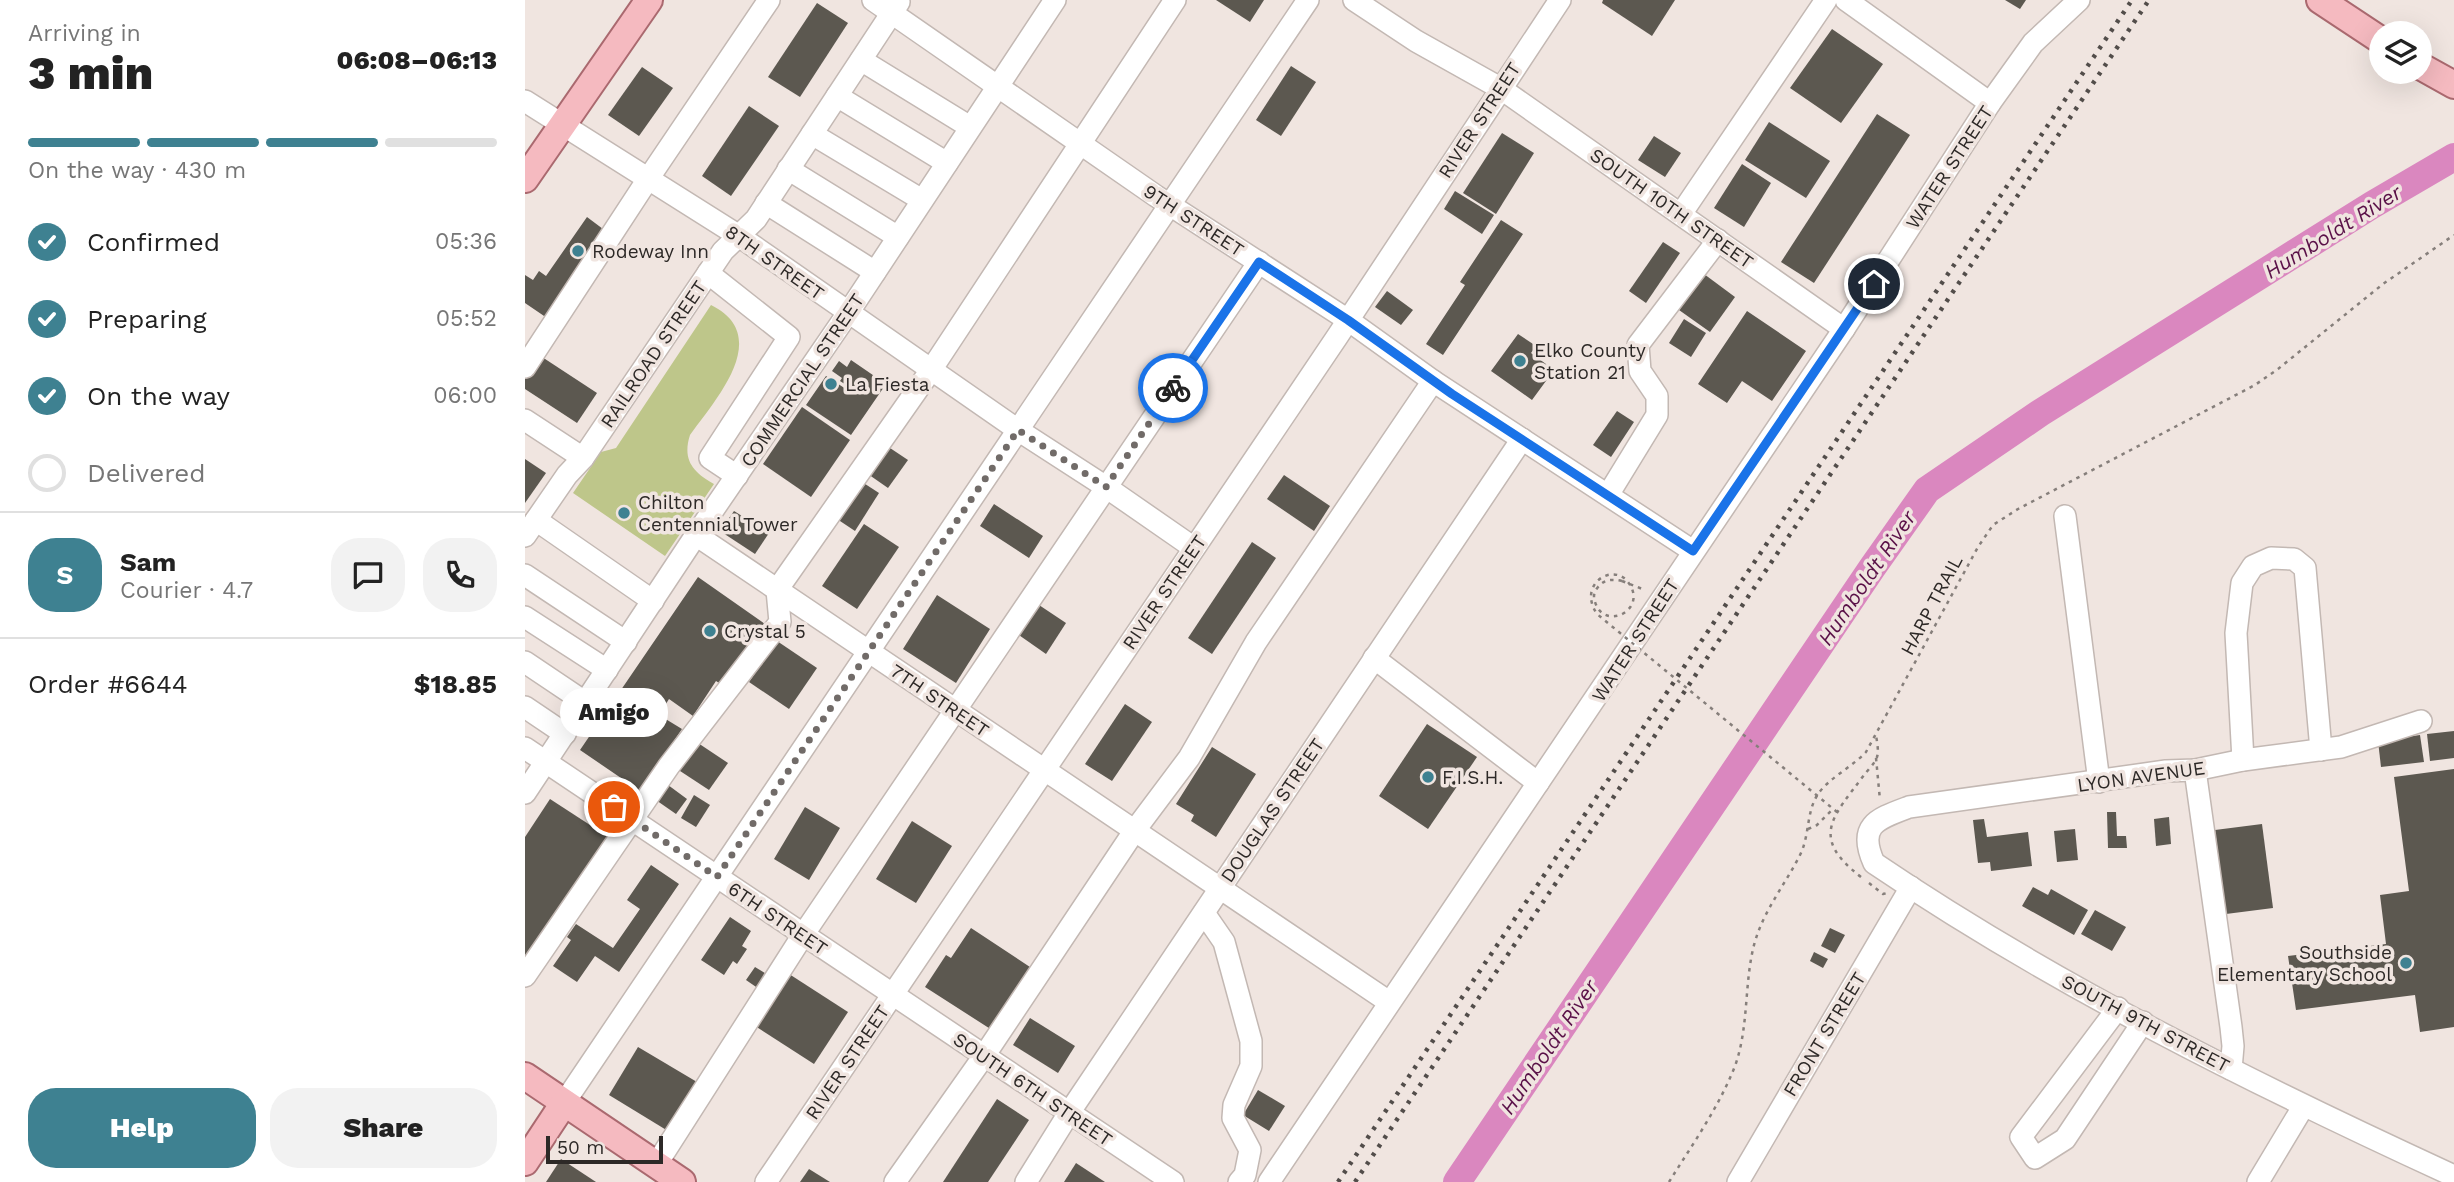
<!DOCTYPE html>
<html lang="en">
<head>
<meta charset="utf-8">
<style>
	:root { --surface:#fff; --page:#f2f2f2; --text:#222; --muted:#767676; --line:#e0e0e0; --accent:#3e8191 }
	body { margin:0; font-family:"Work Sans",sans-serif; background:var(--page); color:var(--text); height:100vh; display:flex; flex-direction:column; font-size:26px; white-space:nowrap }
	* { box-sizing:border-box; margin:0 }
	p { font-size:23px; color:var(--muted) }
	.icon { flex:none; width:38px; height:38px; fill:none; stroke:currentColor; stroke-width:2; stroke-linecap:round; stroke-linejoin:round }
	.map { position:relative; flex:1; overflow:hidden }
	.drawer { display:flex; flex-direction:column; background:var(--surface); width:525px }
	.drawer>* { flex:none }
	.buttons { position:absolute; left:1844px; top:21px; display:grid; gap:14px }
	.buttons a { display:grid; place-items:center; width:63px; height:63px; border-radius:50%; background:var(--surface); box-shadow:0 7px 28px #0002; font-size:35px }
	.scale { position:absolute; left:21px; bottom:18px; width:117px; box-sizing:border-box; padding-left:7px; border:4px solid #2d2927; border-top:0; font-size:19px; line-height:24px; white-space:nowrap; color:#2d2927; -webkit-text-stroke:5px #f0e5e0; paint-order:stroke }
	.pin { position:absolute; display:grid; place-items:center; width:60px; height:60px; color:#fff; margin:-30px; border:4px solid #fff; border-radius:50%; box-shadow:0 2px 7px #0007 }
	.courier { position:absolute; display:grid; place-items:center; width:70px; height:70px; margin:-35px; border:5px solid #1a73e8; border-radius:50%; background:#fff; color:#222; box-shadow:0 2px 9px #0007 }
	.bubble { position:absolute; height:49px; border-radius:24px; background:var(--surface); box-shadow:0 7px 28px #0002; font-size:23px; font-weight:800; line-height:49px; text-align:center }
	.headline em { font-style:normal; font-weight:800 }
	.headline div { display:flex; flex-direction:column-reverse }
	.headline { display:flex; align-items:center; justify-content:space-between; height:119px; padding:0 28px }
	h1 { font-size:46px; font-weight:800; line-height:52px }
	.bar { display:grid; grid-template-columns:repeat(4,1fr); gap:10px 7px; align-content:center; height:84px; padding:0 28px }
	.bar i { height:9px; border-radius:5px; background:var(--line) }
	.bar .selected { background:var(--accent) }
	.bar p { grid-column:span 4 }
	.line { display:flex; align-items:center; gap:18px; padding:0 28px; border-top:2px solid var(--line) }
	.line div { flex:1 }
	.round { display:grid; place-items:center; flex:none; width:74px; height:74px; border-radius:28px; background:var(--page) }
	ol { padding:0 28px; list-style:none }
	li { display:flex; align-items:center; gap:21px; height:77px }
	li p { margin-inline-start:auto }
	li .icon { padding:7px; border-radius:50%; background:var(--accent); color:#fff; stroke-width:4 }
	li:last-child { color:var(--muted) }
	li i { width:38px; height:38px; border:4px solid var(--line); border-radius:50% }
	.primary-button { display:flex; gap:14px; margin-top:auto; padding:14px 28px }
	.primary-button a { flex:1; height:80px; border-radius:28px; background:var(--accent); color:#fff; font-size:28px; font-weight:800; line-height:80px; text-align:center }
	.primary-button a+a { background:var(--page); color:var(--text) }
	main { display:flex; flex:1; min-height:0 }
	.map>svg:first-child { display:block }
</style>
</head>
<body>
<main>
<section class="drawer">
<div class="headline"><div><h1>3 min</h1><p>Arriving in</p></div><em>06:08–06:13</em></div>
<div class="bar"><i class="selected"></i><i class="selected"></i><i class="selected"></i><i></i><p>On the way · 430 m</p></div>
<ol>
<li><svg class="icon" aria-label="check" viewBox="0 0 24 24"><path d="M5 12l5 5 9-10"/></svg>Confirmed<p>05:36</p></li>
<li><svg class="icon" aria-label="check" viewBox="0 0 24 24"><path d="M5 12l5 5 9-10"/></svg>Preparing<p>05:52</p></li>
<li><svg class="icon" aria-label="check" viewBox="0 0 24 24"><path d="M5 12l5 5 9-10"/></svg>On the way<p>06:00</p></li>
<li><i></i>Delivered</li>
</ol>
<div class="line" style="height:126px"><b class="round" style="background:var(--accent);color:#fff">S</b><div><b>Sam</b><p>Courier · 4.7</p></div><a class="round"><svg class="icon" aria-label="chat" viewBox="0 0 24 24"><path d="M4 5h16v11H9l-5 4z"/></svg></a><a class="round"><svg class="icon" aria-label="phone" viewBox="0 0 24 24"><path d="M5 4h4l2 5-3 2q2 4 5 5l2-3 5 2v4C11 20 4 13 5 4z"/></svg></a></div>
<div class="line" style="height:91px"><div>Order #6644</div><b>$18.85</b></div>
<div class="primary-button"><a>Help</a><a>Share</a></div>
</section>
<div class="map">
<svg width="1929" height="1182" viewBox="0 0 1929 1182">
	<rect width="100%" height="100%" fill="#f0e5e0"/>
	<path fill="#bec68a" d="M186 305C249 336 190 400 165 435 157 460 168 472 189 484L140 556 48 493 76 452 91 448Z"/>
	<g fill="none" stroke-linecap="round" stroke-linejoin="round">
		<polyline stroke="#da87bf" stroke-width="28" points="932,1182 1347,568 1402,490 1515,413 1847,205 1929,157"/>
	</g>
	<g fill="#5c5850">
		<polygon points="691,0 739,0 725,22"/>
		<polygon points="1078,0 1150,0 1127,36 1077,3"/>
		<polygon points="1480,0 1501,0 1495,9"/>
		<polygon points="292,3 323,23 275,97 243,77"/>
		<polygon points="1307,29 1358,64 1316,123 1265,88"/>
		<polygon points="766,66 791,82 756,136 731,120"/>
		<polygon points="117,67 148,88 114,136 83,115"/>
		<polygon points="224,106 254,126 206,196 177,176"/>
		<polygon points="1352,114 1385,135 1289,283 1256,262"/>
		<polygon points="1244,122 1305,161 1281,198 1220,160"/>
		<polygon points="977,133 1009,153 971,214 938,193"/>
		<polygon points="1129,136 1156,153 1140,177 1113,160"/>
		<polygon points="1217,164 1246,183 1219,227 1189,208"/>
		<polygon points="930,191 969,215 957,234 919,209"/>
		<polygon points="62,217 82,232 22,318 0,303 0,275 8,280 14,271 21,276"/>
		<polygon points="976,220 998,234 918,355 901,344 940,285 935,282"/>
		<polygon points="1138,242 1155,253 1121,303 1104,291"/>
		<polygon points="1179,274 1210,297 1185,332 1154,310"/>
		<polygon points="862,291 888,310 876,325 850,307"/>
		<polygon points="1222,311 1281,351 1247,401 1217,381 1202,403 1173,384"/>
		<polygon points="1159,319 1181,333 1166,357 1144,343"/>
		<polygon points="993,334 1011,346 1006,353 1029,370 1007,400 966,371"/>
		<polygon points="14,355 72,393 52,423 0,389 0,376"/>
		<polygon points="326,360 361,384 326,435 281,405 301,376 327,393 329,390 315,381 317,378 307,371 314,361 322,367"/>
		<polygon points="277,407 325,440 286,497 238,464"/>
		<polygon points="1092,411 1109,422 1086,457 1068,445"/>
		<polygon points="359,444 383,460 363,488 340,472"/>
		<polygon points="0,459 21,473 0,503"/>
		<polygon points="759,475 805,506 789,531 742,499"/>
		<polygon points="334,480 354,493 330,531 309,517"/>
		<polygon points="469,504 518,536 504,558 455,526"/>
		<polygon points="209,511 244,533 230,554 195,531"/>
		<polygon points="339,524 374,547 332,609 297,586"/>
		<polygon points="727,542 751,558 687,654 663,638"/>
		<polygon points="173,577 240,624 197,685 191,681 168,716 144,699 134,715 157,729 115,791 55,750"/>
		<polygon points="412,595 465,629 431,683 378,649"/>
		<polygon points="511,603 541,623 521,654 491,633"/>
		<polygon points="252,641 292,668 264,709 224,682"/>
		<polygon points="600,704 627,722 587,781 560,764"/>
		<polygon points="902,724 952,757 903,829 854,796"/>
		<polygon points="1929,731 1929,758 1905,761 1902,734"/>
		<polygon points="1895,735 1899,762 1856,767 1853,741"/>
		<polygon points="167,739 203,763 184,790 149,767"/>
		<polygon points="687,747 731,774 691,837 666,821 669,815 651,804"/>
		<polygon points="1929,769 1929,1027 1895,1032 1890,995 1771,1010 1763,956 1861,944 1855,895 1884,891 1869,777"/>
		<polygon points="139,782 162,799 151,814 128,798"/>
		<polygon points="169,795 185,805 171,827 156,818"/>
		<polygon points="25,799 85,838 0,962 0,837"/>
		<polygon points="280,807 315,828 284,880 249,859"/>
		<polygon points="1582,812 1591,812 1592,836 1601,836 1602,848 1583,848"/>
		<polygon points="1644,817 1646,844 1631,846 1629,819"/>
		<polygon points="1459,819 1462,837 1503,832 1507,866 1466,871 1465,862 1453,863 1448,820"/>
		<polygon points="387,821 427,846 391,903 351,879"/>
		<polygon points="1737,824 1748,908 1701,914 1690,830"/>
		<polygon points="1550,829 1553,860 1532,862 1529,831"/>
		<polygon points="126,865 154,884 94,972 70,956 52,982 28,966 46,940 42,937 51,924 88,948 115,909 102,900"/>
		<polygon points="1508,887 1523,895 1526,889 1563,910 1549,935 1497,906"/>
		<polygon points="1570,910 1601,927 1587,951 1556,934"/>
		<polygon points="205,917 226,931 217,946 222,949 212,964 208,961 199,975 176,960"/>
		<polygon points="446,928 508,969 467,1030 400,987 421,955 426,958"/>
		<polygon points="1305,928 1320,935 1310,953 1296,946"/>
		<polygon points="1289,952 1303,959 1298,968 1285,961"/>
		<polygon points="230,967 243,975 234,989 221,980"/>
		<polygon points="261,972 323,1012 289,1064 227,1024"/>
		<polygon points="505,1018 550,1046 533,1073 488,1045"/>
		<polygon points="113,1047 172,1082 143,1131 84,1095"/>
		<polygon points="733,1090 760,1106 744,1131 718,1115"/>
		<polygon points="472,1099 504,1120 463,1182 418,1182"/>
		<polygon points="36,1159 71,1182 21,1182"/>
		<polygon points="551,1163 580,1182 539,1182"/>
		<polygon points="284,1169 305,1182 275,1182"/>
	</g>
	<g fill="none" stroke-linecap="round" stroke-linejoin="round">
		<g stroke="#c3b8b3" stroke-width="24">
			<g id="minor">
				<polyline points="348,0 631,196 823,320 908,381 1168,551"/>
				<polyline points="829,0 891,41 975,88 1319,329"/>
				<polyline points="1321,0 1465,103"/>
				<polyline points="336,60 445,127"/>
				<polyline points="312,96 422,163"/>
				<polyline points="0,101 214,236 493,430 581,487 669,548"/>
				<polyline points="287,134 397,200"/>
				<polyline points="263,169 373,237"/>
				<polyline points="241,203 350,272"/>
				<polyline points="1156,214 1301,0"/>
				<polyline points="183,273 264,337 185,458 212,476"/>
				<polyline points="0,367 123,179 244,0"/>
				<polyline points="0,420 58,458"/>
				<polyline points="1083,495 1132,415 1132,396 1115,371 1113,345 1193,240"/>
				<polyline points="1540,516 1574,782"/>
				<polyline points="11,520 128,601"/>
				<polyline points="171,535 864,1002"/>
				<polyline points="0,536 42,475 58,458 198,251 231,219 374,2"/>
				<polyline points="0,575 101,642"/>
				<polyline points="0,617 82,670"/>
				<polyline points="849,658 1013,783"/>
				<polyline points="0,662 61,703"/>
				<polyline points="0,707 40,734"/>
				<path d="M1896 721 1816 747 1718 760 1670 770 1641 771 1384 807C1352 819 1332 825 1349 863 1529 985 1731 1085 1929 1176"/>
				<polyline points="0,748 648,1182"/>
				<polyline points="1718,760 1711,633 1717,583 1728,566 1746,558 1769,559 1780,568 1796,750"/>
				<polyline points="1670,770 1706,1027 1708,1046 1706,1069"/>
				<polyline points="0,793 171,535 323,313 530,0"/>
				<polyline points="679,913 699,942 726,1041 726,1066 709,1105 708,1118 725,1150 720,1175 714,1182"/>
				<polyline points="0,976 144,766 255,622 252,590 406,370 650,0"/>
				<polyline points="1593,1008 1496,1137 1510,1158 1540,1139 1618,1022"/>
				<polyline points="39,1103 783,0"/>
				<polyline points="131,1165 278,935 734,262"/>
				<polyline points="241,1182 812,337 1035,0"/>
				<polyline points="370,1182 459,1056 610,830 664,758 731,642 908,381"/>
				<polyline points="501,1182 544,1113 997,439"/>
				<polyline points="744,1182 1319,329 1465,103 1508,43 1554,0"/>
				<polyline points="1213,1182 1386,887"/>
				<polyline points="1733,1182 1778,1107"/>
			</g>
		</g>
		<g stroke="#aa696f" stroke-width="30">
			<g id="major">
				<polyline points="1795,0 1857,41"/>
				<polyline points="1895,66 1929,85"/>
				<polyline points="0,179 124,0"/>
				<polyline points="0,1076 157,1182"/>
				<polyline points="0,1162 39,1103"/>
			</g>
		</g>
		<g stroke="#867f7b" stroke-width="2.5" stroke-dasharray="3.5 5" stroke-linecap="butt">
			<polyline points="1097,581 1120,590"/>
			<polyline points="1351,758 1355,800"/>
			<polyline points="1283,829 1292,825 1309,808"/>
			<path d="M1336 877C1284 837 1308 817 1339 775 1343 770 1350 763 1352 757 1354 751 1352 742 1351 735"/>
			<polyline points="1344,883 1358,894 1362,893"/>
			<path d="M1144 1182C1167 1145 1194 1107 1210 1066 1224 1027 1219 984 1229 945 1238 911 1260 885 1275 855 1285 835 1281 812 1293 794 1304 778 1327 767 1341 752L1453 547 1468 525 1493 509 1730 385 1753 369 1858 284 1929 235"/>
		</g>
		<use href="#minor" stroke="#fff" stroke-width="21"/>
		<use href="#major" stroke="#f5bac0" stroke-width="26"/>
		<g stroke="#524d4a" stroke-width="4.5" stroke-dasharray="3.5 7" stroke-linecap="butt">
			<polyline points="813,1182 1607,0"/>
			<polyline points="830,1182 1624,0"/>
		</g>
		<path stroke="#867f7b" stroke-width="2.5" stroke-dasharray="3.5 5" stroke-linecap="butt" d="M1097 581C1088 579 1079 579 1073 587 1069 592 1068 596 1070 602 1079 631 1121 611 1105 585 1091 560 1051 583 1072 614L1312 812"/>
	</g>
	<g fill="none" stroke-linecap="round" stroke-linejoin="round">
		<polyline stroke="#716b68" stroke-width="7" stroke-dasharray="0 12.6" points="89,807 192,877 493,430 581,487 648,388"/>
		<polyline stroke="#1a73e8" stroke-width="9" points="648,388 734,262 823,320 927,394 1168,551 1349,284"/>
	</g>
	<g fill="#3e8191" stroke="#f0e5e0" stroke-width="2.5">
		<circle cx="53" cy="251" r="7"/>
		<circle cx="995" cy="361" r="7"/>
		<circle cx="306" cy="384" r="7"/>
		<circle cx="99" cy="513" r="7"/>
		<circle cx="185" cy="631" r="7"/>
		<circle cx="903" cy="777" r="7"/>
		<circle cx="1881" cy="963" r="7"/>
	</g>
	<g text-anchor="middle" stroke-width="7" stroke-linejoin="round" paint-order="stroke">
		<g font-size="19" fill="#2d2927" stroke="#f0e5e0">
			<text transform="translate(954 120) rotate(-57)" y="7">RIVER STREET</text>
			<text transform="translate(1424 167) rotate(-57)" y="7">WATER STREET</text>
			<text transform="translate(1147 208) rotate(35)" y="7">SOUTH 10TH STREET</text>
			<text transform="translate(669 220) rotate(33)" y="7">9TH STREET</text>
			<text transform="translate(250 262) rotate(35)" y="7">8TH STREET</text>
			<text transform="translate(128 354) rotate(-56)" y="7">RAILROAD STREET</text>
			<text transform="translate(277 380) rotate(-56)" y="7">COMMERCIAL STREET</text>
			<text transform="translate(639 592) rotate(-56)" y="7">RIVER STREET</text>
			<text transform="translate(1406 605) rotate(-62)" y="7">HARP TRAIL</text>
			<text transform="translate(1110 640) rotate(-57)" y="7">WATER STREET</text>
			<text transform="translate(415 700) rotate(34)" y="7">7TH STREET</text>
			<text transform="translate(1616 776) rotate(-8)" y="7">LYON AVENUE</text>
			<text transform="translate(747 810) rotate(-56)" y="7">DOUGLAS STREET</text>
			<text transform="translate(253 918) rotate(34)" y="7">6TH STREET</text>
			<text transform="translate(1621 1023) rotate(28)" y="7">SOUTH 9TH STREET</text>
			<text transform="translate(1299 1034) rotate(-59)" y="7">FRONT STREET</text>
			<text transform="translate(322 1062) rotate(-56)" y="7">RIVER STREET</text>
			<text transform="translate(508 1089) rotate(34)" y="7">SOUTH 6TH STREET</text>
		</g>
		<g font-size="19" fill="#2d2927" stroke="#f0e5e0" text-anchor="start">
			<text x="67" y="258">Rodeway Inn</text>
			<text x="1009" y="357">Elko County<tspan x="1009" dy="22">Station 21</tspan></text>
			<text x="320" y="391">La Fiesta</text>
			<text x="113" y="509">Chilton<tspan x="113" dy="22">Centennial Tower</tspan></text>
			<text x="199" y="638">Crystal 5</text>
			<text x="917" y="784">F.I.S.H.</text>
			<text x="1867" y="959" text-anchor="end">Southside<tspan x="1867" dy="22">Elementary School</tspan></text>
		</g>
		<g font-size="21" font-style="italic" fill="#5a1148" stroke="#f0e5e0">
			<text transform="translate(1808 232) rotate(-32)" y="7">Humboldt River</text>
			<text transform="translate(1342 578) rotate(-56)" y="7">Humboldt River</text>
			<text transform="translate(1024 1047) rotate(-56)" y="7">Humboldt River</text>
		</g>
	</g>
</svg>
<div class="buttons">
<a><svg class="icon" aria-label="layers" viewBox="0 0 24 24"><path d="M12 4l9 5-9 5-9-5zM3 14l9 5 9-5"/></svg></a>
</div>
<div class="scale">50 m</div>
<div class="pin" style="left:89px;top:807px;background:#ea580c"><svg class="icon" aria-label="bag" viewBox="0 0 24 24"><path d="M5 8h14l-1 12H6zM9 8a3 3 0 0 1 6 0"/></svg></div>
<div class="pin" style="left:1349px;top:284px;background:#1f2937"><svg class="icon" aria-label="home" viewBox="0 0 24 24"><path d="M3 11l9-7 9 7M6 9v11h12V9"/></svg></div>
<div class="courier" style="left:648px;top:388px"><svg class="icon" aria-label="bike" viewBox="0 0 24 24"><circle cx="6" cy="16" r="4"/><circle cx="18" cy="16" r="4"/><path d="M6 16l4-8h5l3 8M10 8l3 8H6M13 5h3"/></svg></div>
<div class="bubble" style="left:35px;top:688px;width:108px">Amigo</div>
</div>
</main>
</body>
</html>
